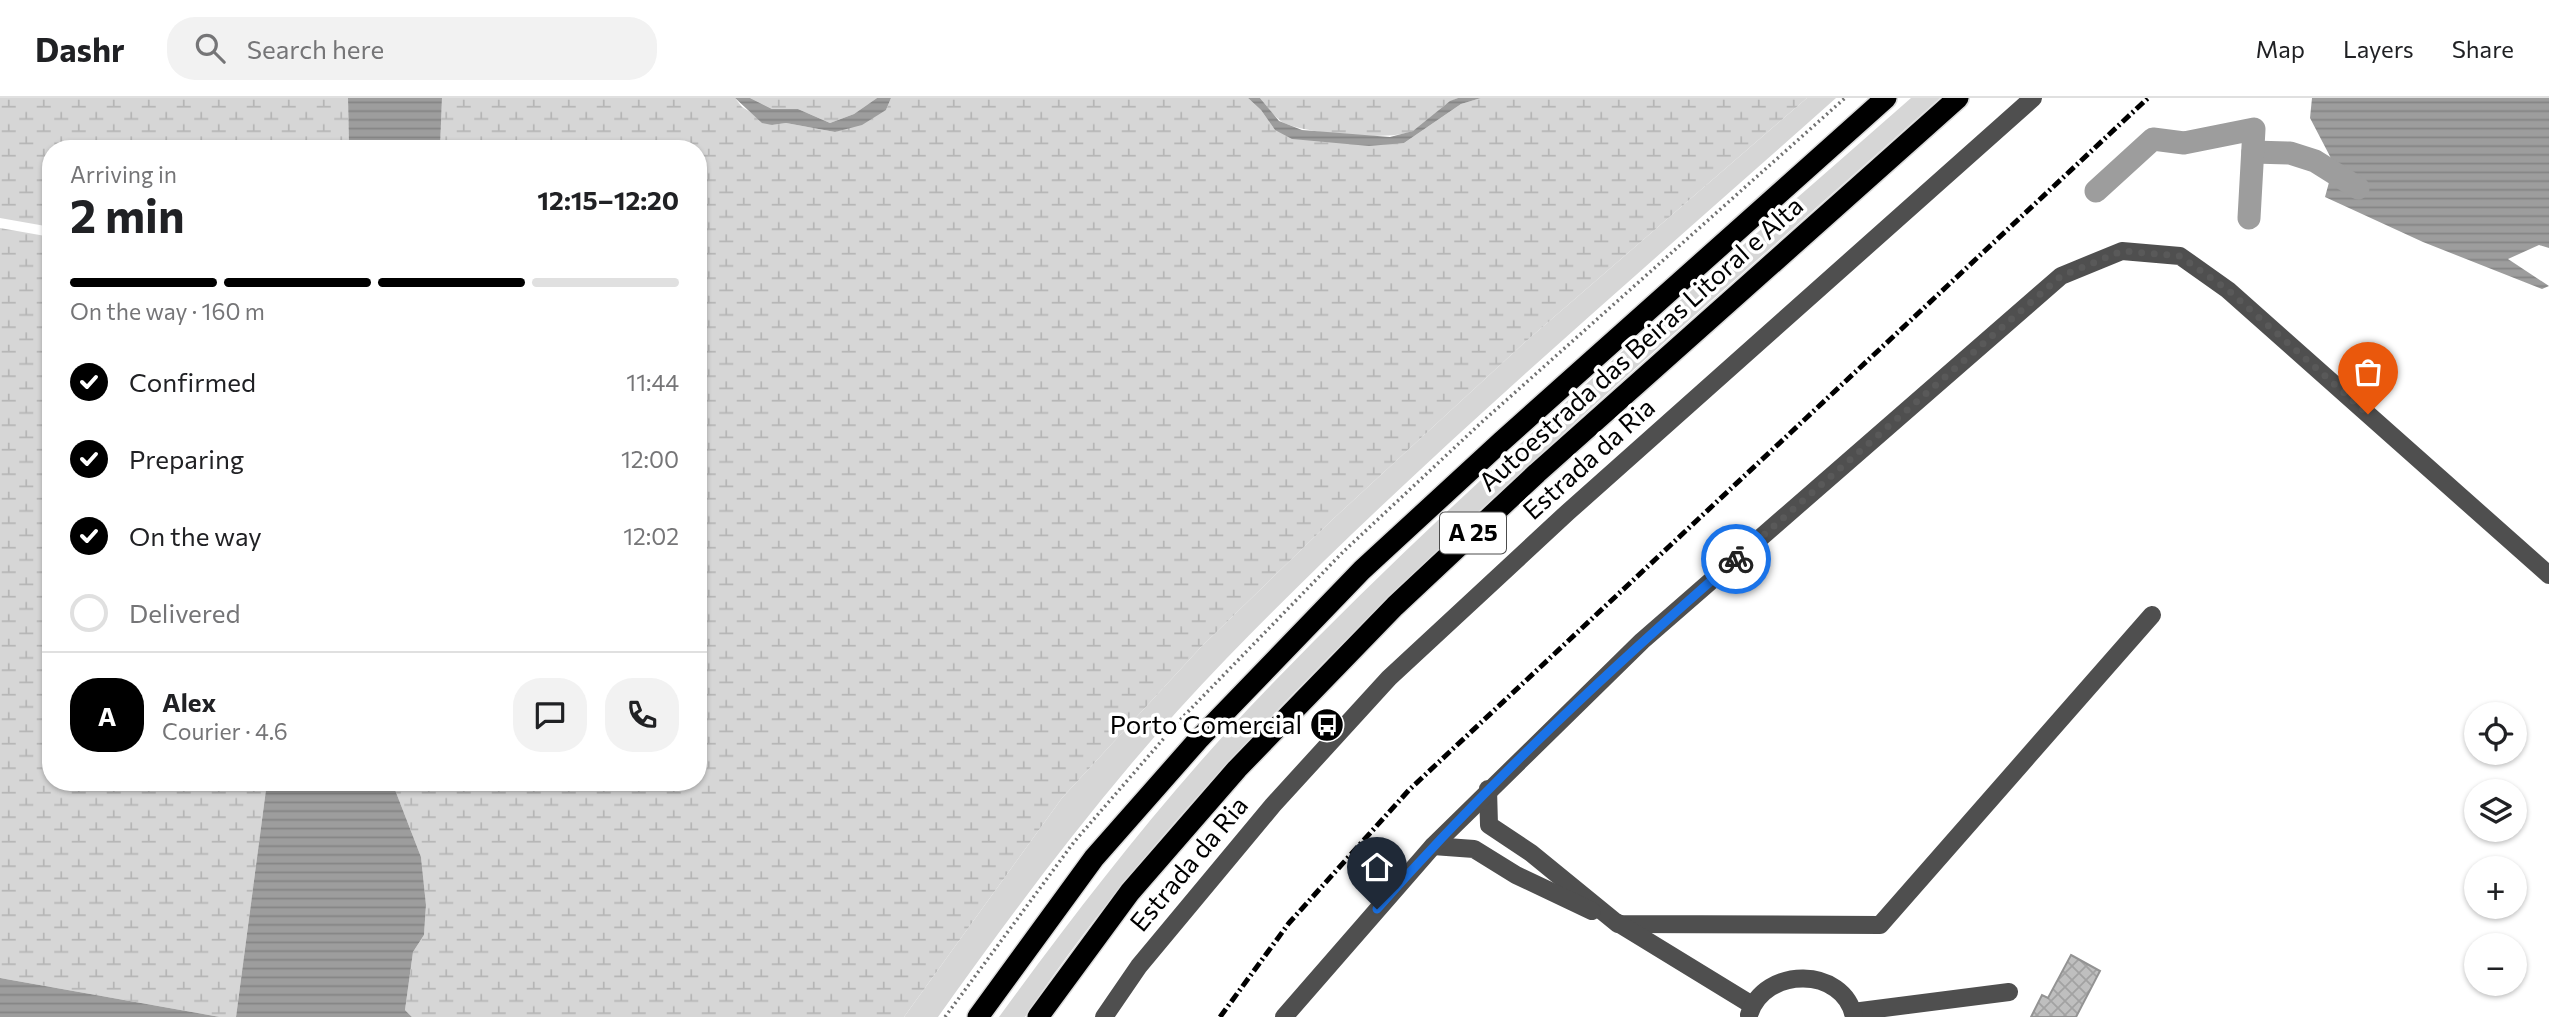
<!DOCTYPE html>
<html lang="en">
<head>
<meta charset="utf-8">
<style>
	:root { --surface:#fff; --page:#f2f2f2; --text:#202124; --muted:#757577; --line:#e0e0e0; --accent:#000 }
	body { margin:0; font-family:Commissioner,sans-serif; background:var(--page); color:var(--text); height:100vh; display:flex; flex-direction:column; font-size:26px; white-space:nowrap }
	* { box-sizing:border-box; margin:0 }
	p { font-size:23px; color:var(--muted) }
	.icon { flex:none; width:38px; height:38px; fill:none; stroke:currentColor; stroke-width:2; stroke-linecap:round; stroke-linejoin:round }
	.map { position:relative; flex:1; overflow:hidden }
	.panel { position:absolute; left:42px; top:42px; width:665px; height:651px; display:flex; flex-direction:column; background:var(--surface); border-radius:28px; box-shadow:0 2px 5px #0004 }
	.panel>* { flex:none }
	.controls { position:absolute; left:2464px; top:604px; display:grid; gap:14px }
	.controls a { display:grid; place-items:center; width:63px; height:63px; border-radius:50%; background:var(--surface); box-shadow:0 2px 5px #0004; font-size:35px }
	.pin { position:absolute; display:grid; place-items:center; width:60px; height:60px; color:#fff; margin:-72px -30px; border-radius:50% 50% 50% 0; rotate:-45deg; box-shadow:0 0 7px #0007 }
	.pin .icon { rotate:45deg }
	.courier { position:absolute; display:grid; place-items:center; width:70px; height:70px; margin:-35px; border:5px solid #1a73e8; border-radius:50%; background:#fff; color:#222; box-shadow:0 2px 9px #0007 }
	.headline em { font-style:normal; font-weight:700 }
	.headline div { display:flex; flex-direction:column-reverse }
	.headline { display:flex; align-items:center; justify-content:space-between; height:119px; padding:0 28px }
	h1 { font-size:46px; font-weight:700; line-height:52px }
	.bar { display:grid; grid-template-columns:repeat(4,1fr); gap:10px 7px; align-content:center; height:84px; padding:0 28px }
	.bar i { height:9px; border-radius:5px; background:var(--line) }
	.bar .on { background:var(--accent) }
	.bar p { grid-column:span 4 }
	.line { display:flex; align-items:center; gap:18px; padding:0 28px; border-top:2px solid var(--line) }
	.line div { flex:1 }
	.round { display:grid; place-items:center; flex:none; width:74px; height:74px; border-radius:28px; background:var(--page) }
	ol { padding:0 28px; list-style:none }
	li { display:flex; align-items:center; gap:21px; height:77px }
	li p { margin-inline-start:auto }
	li .icon { padding:7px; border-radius:50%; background:var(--accent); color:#fff; stroke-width:4 }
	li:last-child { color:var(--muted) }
	li i { width:38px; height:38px; border:4px solid var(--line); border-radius:50% }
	header { display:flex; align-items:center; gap:42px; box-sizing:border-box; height:98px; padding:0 35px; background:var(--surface); border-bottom:2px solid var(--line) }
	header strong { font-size:33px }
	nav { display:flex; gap:38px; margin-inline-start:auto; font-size:24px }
	.search { width:490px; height:63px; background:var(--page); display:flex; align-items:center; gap:18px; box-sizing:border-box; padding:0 24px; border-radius:28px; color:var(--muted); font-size:26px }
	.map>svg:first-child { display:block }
</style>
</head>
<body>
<header>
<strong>Dashr</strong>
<div class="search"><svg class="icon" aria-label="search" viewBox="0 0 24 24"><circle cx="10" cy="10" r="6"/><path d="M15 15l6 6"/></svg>Search here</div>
<nav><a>Map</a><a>Layers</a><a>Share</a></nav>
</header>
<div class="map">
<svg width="2549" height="919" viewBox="0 0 2549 919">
	<defs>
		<pattern id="wetland-marsh" width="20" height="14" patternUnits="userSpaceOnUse" patternTransform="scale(1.75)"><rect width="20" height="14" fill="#d6d6d6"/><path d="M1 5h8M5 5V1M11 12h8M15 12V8" fill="none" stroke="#b6b6b6"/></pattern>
		<pattern id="water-rules" width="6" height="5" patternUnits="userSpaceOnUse" patternTransform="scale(1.75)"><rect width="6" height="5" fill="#9d9d9d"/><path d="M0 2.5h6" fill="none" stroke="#858585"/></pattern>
		<pattern id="building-cross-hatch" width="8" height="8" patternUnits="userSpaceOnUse" patternTransform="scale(1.75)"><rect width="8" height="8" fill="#bfbfbf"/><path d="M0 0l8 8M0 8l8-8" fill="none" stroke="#a2a2a2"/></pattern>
	</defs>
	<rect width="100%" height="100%" fill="#fff"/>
	<g fill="#d6d6d6">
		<path d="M1807 0H1836C1630 184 1418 363 1226 561 1119 671 1027 794 938 919H904L1062 700 1201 549 1332 422 1524 245Z"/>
		<path d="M1911 0H1940C1742 177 1539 349 1351 537 1235 653 1116 781 1025 919H999C1077 812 1158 707 1249 610 1455 393 1687 197 1911 0Z"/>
	</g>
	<g fill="url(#wetland-marsh)">
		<polygon points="0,0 348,0 349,51 51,51 51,129 0,120"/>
		<polygon points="442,0 735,0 742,9 772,27 786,25 835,34 886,12 891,0 1248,0 1261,12 1275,32 1404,45 1461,6 1481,0 1807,0 1524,245 1332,422 1201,549 1062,700 904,919 412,919 405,912 413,854 424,837 426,807 421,759 392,684 698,684 698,51 440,51"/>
		<polygon points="750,0 877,0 854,16 830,25 798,11 772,11"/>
		<path d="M1260 0H1458C1441 6 1430 23 1415 32 1394 44 1304 36 1282 24 1274 19 1267 8 1260 0Z"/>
		<polygon points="0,130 51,139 51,684 267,684 236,919 220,919 0,880"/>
	</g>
	<g fill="url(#water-rules)">
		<polygon points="348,0 442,0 440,51 349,51"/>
		<polygon points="735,0 750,0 772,11 798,11 830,25 854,16 877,0 891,0 886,12 862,27 835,34 786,25 772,27 762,25"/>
		<polygon points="1248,0 1260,0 1279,23 1302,32 1390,39 1413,33 1450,3 1458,0 1481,0 1461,6 1404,45 1369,48 1292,41 1275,32 1261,12"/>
		<polygon points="2312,0 2549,0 2549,150 2539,147 2508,161 2549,188 2542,191 2423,144 2325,99 2334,66 2310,20"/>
		<polygon points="267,684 392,684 421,759 426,807 424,837 413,854 405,912 412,919 236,919"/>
		<polygon points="0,880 220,919 0,919"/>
	</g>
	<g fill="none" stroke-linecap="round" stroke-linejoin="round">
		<g stroke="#9d9d9d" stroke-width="23">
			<polyline points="2253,54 2290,55 2315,63 2358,90"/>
			<polyline points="2096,93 2153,41 2184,45 2254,31 2249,120"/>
		</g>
	</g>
	<polygon fill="url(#building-cross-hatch)" stroke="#939393" stroke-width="2" points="2071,857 2100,873 2076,919 2031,919 2042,897 2048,900"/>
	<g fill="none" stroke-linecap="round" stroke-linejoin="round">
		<g stroke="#dbdbdb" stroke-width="24">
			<g id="highway">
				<polyline points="978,919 1094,760 1198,642 1362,472 1501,344 1886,0"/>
				<polyline points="1038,919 1130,794 1237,671 1395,508 1537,375 1958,0"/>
			</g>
		</g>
		<polyline stroke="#717171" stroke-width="3.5" stroke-dasharray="2 3.5" stroke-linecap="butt" points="945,919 1074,744 1178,624 1343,454 1483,323 1845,0"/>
		<g stroke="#4f4f4f" stroke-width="18">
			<polyline points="1488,691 1489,727 1531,755 1618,826 1880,827 2152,517"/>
			<polyline points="1433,748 1474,751 1516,777 1592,813"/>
			<polyline points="1618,825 1752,907"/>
			<polyline points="1853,914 2009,894"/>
			<path d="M1749 917C1764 868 1844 868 1854 919"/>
			<polyline points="1104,919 1139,868 1273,707 1389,580 1568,414 2033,0"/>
			<polyline points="1284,919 1433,748 1642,543 2061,178 2122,153 2180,158 2228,192 2549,477"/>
		</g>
		<use href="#highway" stroke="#000" stroke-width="21"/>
		<polyline stroke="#000" stroke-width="5" stroke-dasharray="10 3.5 2 3.5" stroke-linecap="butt" points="1220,919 1289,825 1409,692 2148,0"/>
	</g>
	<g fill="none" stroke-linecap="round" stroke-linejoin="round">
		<polyline stroke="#595959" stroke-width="7" stroke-dasharray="0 12.6" points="1736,461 2061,178 2122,153 2180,158 2228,192 2368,316"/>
		<path stroke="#1a73e8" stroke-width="9" d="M1377 811C1488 685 1610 571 1736 461"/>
	</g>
	<defs>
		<g id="bus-disc" transform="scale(1.75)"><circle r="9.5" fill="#000" stroke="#fff"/><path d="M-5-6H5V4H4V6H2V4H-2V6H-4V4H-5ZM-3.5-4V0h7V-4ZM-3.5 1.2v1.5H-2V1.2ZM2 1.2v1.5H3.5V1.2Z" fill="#fff"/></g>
	</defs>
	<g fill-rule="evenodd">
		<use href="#bus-disc" x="1327" y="627"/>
	</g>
	<g text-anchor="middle" stroke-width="7" stroke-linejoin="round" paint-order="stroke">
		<rect fill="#fff" stroke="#4c4c4c" stroke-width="2" x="1440" y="414.5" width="66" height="41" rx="5"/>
		<g font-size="24" font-weight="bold" fill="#000">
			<text x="1473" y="443">A 25</text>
		</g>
		<g font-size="26" fill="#000" stroke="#fff">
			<text transform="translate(1641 246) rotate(-42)" y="9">Autoestrada das Beiras Litoral e Alta</text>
			<text transform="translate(1589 361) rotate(-42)" y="9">Estrada da Ria</text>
			<text transform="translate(1189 766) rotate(-50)" y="9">Estrada da Ria</text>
		</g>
		<g font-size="26" fill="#000" stroke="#fff" text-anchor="end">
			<text x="1302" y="636">Porto Comercial</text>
		</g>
	</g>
</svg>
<div class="controls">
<a><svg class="icon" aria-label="locate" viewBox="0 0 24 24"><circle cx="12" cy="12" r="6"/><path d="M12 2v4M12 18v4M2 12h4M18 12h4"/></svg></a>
<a><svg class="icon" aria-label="layers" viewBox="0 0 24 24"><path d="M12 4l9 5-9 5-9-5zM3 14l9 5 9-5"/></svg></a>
<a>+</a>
<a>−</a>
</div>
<div class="pin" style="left:2368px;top:316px;background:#ea580c"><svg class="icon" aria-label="bag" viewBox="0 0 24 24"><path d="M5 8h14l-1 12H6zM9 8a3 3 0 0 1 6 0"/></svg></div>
<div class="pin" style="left:1377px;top:811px;background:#1f2937"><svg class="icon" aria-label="home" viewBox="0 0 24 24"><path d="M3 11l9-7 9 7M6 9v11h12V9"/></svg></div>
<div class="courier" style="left:1736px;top:461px"><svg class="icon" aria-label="bike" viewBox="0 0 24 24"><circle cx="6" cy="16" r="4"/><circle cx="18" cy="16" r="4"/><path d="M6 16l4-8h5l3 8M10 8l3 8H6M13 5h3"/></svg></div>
<section class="panel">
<div class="headline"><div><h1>2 min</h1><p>Arriving in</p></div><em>12:15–12:20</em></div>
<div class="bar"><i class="on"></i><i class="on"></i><i class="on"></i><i></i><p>On the way · 160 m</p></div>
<ol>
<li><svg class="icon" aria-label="check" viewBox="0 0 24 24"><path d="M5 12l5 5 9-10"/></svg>Confirmed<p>11:44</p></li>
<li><svg class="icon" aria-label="check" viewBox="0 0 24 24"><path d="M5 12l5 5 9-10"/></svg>Preparing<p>12:00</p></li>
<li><svg class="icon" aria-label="check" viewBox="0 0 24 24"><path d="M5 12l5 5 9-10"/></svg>On the way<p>12:02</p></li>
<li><i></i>Delivered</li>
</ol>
<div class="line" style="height:126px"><b class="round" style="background:var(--accent);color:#fff">A</b><div><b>Alex</b><p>Courier · 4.6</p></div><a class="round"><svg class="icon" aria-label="chat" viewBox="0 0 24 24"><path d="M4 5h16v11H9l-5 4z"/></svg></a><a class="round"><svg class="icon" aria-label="phone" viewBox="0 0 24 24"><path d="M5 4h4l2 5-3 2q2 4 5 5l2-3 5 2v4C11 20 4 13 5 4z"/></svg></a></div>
</section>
</div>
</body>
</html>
